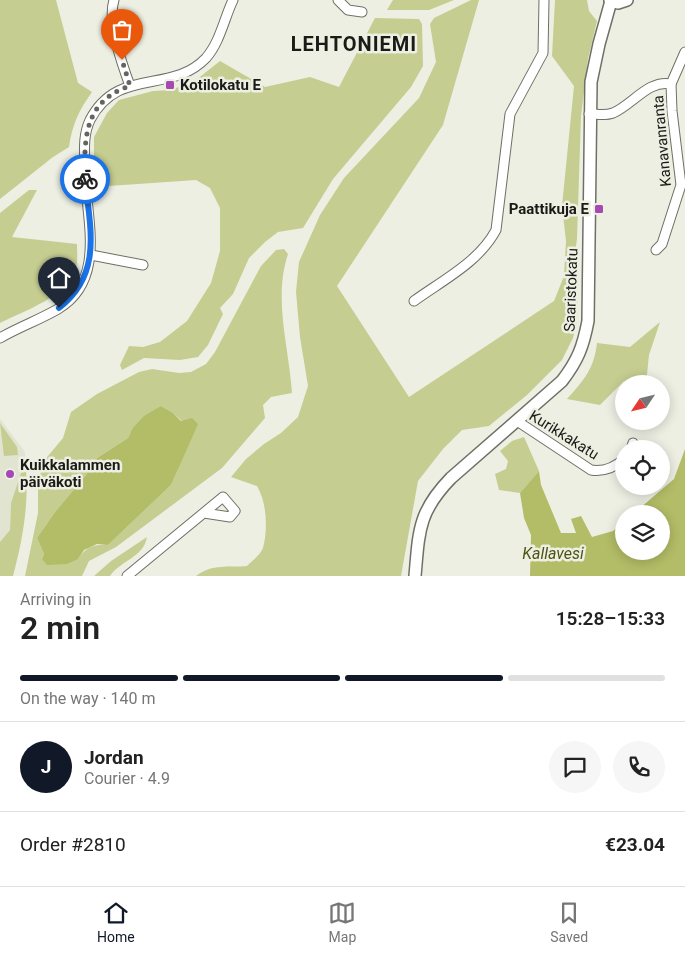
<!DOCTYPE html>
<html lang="en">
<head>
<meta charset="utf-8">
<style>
	:root { --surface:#fff; --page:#f6f6f6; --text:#222; --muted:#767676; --line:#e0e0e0; --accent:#111827 }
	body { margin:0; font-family:Roboto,sans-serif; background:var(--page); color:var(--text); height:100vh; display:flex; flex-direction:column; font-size:19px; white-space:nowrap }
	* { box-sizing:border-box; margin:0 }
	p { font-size:16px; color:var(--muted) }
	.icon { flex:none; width:28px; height:28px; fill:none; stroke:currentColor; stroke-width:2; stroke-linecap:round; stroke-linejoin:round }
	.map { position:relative; height:576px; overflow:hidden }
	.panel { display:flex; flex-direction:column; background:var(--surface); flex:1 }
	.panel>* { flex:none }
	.needle { width:32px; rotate:235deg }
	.controls { position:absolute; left:615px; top:375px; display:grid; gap:10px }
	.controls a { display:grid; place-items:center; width:55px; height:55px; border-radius:50%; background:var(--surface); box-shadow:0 2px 12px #0003; font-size:25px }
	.pin { position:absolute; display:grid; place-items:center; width:42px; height:42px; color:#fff; margin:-51px -21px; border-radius:50% 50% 50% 0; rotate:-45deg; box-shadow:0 0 5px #0007 }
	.pin .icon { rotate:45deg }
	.courier { position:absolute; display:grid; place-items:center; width:50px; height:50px; margin:-25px; border:4px solid #1a73e8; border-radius:50%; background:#fff; color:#222; box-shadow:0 1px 6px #0007 }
	.summary em { font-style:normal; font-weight:600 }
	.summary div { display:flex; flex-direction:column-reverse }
	.summary { display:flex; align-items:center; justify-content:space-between; height:85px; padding:0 20px }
	h1 { font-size:32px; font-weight:600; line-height:38px }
	.bar { display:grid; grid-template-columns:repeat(4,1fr); gap:8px 5px; align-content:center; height:60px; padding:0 20px }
	.bar i { height:6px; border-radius:4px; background:var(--line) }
	.bar .on { background:var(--accent) }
	.bar p { grid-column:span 4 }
	.line { display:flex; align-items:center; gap:12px; padding:0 20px; border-top:1px solid var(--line) }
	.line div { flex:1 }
	.round { display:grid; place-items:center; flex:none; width:52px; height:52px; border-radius:26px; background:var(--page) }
	.tabs { display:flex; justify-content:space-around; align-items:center; height:70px; border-top:1px solid var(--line); background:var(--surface); font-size:14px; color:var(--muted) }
	.tabs a { display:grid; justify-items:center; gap:2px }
	.tabs .on { color:var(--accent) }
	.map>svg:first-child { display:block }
</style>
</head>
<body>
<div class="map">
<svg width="685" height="576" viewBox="0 0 685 576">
	<rect width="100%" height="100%" fill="#edefe3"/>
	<polygon fill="#e1e4d0" points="0,419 25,452 25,461 11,503 10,530 0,542"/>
	<g fill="#c6cd91" fill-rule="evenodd">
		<path d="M0 0H56L78 83 92 92C79 110 72 125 69 147L53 157 0 199Z"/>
		<polygon points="393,0 454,0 429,10 387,10"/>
		<path d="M471 0H479L443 125 337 286 409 397 554 301 564 276 566 241 562 206 574 86 552 56 555 0H587L589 11 597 21 588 59 581 116 577 239 571 281 578 302 577 321 573 338 562 360 527 395 489 426 462 430 443 449 418 481 401 576H196C213 563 228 568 247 566 252 561 261 554 263 548 268 529 267 503 257 486L231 477 246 459 264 444 281 433 298 417 308 386 300 337 296 292 299 262 320 215 344 178 419 98 436 62 430 24 434 18Z"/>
		<polygon points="375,18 419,19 422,24 423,66 411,87 333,179 303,228 278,232 265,242 249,258 233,294 220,308 223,314 208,345 198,357 180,360 144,358 122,370 120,365 129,346 143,347 160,342 187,321 211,283 220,251 220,208 210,188 196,180 94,187 94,137 107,113 119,100 153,91 171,90 196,80 220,61 265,87 310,77 339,87"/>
		<path d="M29 190H37L12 237 77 244C77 251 78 261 76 267 69 296 24 311 0 323V213Z"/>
		<path d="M284 249 288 254C273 299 289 347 292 393L271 397 263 405 265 418 222 468 116 547 89 561 82 576H25L38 513V484L43 462 63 438 71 412 97 394 139 372 152 369 179 373 191 372 206 364 215 352 261 266 276 250ZM161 406 173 413 182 421 178 469 171 485 108 545C94 544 86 547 78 559H42L44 554 37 538 55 512 86 475 94 460 128 438 132 429Z"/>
		<path d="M660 322 649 355 646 384H629L624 381 600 405 567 399C584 380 594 369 597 343L630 347Z"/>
		<polygon points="0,423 17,447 18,455 4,456"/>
		<polygon points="524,437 539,471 520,493 499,490 495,474 506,469 508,461 500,451 512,441"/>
		<path d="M25 461C30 499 23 539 13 576H0V542L10 530 11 503Z"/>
		<path d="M147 537C144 557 120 561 110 576H94L111 561Z"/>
	</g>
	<g fill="#b3bc66">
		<polygon points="161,406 173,413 181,421 192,418 198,424 171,485 108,545 97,544 84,550 78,559 67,564 47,565 42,559 44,554 37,538 55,512 86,475 94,460 128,438 132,429 144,416"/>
		<polygon points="685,449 685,576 530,576 531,535 524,518 520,493 539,471 541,485 561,533 576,533 571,519 581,516 592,537 613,531 624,522 624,551 661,551 661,514 633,514 674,479"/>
	</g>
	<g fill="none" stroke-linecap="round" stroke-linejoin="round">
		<g stroke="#6f7065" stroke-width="11">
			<g id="minor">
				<path d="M114 0C107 22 122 64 130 86"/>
				<polyline points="338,0 348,10 362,12"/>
				<path d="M589 114C598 114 605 116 613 113 632 105 649 79 671 84L685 52"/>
				<polyline points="656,250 662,244 681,185 672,111 671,84"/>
				<polyline points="91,255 143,265"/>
				<path d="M414 301C443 280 479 262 496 230L510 114 543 53 544 0"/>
				<path d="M0 338C19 327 39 320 58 309 107 280 86 218 85 173 85 155 82 137 90 120 118 66 171 95 206 58 220 42 224 19 233 0"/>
				<path d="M517 421 591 470C604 472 614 468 624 459"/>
				<polyline points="631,449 633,443"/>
				<polyline points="127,576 223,497 235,511 230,517 204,513"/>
			</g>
		</g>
		<g stroke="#6f7065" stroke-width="14">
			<g id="major">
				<polyline points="610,0 618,3 627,0"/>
				<path d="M415 576C419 531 418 512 451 478L562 381C578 360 583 347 588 321L591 82 599 44 611 1"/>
			</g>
		</g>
		<use href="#minor" stroke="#fff" stroke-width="9"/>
		<use href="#major" stroke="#fff" stroke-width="11"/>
	</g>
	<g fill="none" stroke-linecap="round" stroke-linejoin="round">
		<path stroke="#64655e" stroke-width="5" stroke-dasharray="0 9" d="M85 179C84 138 84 101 130 86L122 60"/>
		<path stroke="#1a73e8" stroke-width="6" d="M59 308C103 274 90 228 85 179"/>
	</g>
	<g fill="#a749b2" stroke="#edefe3" stroke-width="2">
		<rect x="165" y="80" width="10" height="10" rx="2.5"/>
		<rect x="594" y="204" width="10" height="10" rx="2.5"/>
		<circle cx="10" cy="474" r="5"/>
	</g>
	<g text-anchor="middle" stroke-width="5" stroke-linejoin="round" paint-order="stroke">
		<g font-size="15" font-weight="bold" fill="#1a1b16" stroke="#edefe3" text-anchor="start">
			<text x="180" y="90">Kotilokatu E</text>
			<text x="589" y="214" text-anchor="end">Paattikuja E</text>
			<text x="20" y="470">Kuikkalammen<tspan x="20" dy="17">päiväkoti</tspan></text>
		</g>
		<g font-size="15" fill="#1a1b16" stroke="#edefe3">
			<text transform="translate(662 141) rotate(-95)" y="5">Kanavanranta</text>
			<text transform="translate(571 290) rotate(-88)" y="5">Saaristokatu</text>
			<text transform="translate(564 435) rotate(32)" y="5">Kurikkakatu</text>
		</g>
		<g font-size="16" font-style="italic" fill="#4e5313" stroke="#edefe3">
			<text x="553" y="559">Kallavesi</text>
		</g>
		<g font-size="20" font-weight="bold" letter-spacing="1" fill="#1a1b16" stroke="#edefe3">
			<text x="354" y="51">LEHTONIEMI</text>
		</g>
	</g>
</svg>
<div class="controls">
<a><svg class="needle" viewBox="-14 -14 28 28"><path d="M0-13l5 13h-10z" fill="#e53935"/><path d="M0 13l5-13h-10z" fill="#767676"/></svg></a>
<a><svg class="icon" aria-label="locate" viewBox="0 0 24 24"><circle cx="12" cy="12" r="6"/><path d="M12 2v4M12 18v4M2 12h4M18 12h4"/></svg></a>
<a><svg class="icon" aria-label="layers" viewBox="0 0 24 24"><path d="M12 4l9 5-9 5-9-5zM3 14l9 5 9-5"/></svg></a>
</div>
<div class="pin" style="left:122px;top:60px;background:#ea580c"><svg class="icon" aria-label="bag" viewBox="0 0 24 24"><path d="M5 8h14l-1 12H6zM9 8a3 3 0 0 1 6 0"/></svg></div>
<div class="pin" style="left:59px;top:308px;background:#1f2937"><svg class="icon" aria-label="home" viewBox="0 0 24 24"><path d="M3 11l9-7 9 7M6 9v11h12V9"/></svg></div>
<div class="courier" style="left:85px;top:179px"><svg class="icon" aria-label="bike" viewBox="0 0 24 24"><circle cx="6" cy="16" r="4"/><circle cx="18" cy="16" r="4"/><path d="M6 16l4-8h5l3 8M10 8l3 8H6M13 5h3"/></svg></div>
</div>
<section class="panel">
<div class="summary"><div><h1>2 min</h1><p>Arriving in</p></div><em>15:28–15:33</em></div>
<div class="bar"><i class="on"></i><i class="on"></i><i class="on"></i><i></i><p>On the way · 140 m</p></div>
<div class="line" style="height:90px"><b class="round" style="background:var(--accent);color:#fff">J</b><div><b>Jordan</b><p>Courier · 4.9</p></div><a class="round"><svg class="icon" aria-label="chat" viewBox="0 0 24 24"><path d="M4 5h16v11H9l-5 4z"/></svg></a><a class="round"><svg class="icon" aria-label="phone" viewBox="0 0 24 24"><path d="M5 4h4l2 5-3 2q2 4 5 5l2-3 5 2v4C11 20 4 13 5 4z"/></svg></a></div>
<div class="line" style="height:65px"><div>Order #2810</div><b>€23.04</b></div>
</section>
<nav class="tabs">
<a class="on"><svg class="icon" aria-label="home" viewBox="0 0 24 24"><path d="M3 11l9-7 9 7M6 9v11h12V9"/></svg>Home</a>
<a><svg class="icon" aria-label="map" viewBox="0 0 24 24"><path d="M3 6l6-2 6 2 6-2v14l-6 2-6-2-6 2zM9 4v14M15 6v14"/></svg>Map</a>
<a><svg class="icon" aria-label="saved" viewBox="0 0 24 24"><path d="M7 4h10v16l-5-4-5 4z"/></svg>Saved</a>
</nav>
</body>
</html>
